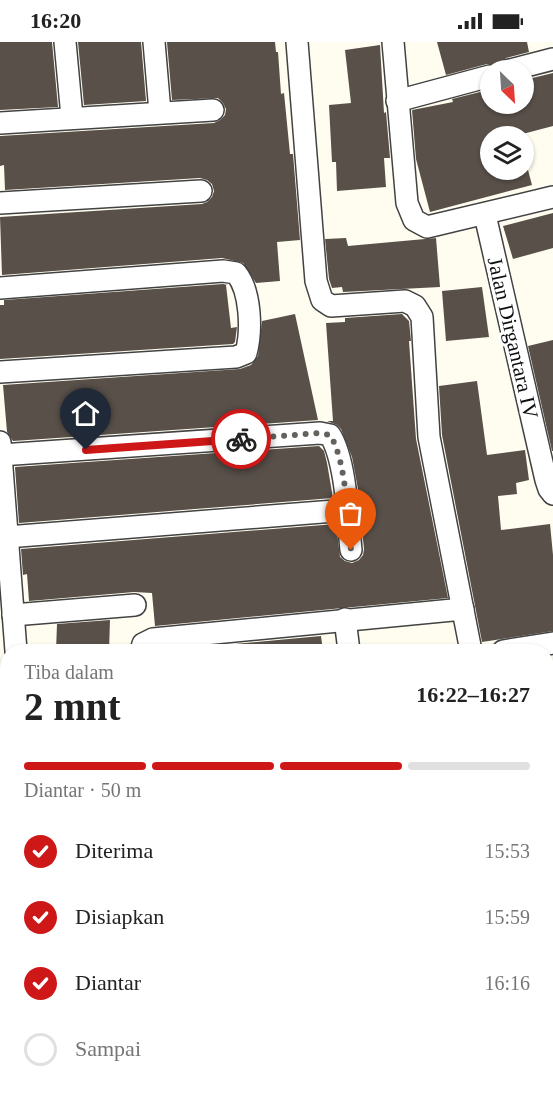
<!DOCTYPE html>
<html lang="id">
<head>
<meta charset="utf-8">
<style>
	:root { --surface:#fff; --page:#f2f2f2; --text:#222; --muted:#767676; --line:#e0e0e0; --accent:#ce1717 }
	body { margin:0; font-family:Georgia,serif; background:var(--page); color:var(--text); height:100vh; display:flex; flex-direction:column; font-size:22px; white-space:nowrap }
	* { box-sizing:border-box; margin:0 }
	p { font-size:20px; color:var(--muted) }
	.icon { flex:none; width:33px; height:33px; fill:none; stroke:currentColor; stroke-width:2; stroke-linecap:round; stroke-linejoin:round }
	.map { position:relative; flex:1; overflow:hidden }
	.panel { position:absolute; left:0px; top:602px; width:554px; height:452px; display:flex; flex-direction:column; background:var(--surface); border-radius:24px 24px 0 0; box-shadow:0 2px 4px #0004 }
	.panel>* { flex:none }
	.needle { width:39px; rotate:155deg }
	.fabs { position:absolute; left:480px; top:18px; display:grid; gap:12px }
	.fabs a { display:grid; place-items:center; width:54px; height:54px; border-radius:50%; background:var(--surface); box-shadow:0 2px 4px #0004; font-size:30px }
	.pin { position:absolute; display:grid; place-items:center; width:51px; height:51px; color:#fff; margin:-62px -26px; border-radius:50% 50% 50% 0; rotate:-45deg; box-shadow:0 0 6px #0007 }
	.pin .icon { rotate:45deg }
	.courier { position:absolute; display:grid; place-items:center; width:60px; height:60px; margin:-30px; border:4px solid #ce1717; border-radius:50%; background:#fff; color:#222; box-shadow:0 2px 8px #0007 }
	.headline em { font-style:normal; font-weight:700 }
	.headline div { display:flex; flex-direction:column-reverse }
	.headline { display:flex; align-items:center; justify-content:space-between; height:102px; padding:0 24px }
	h1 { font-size:39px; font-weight:700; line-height:45px }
	.bar { display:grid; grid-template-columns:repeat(4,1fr); gap:9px 6px; align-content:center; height:72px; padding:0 24px }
	.bar i { height:8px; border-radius:4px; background:var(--line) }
	.bar .active { background:var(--accent) }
	.bar p { grid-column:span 4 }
	ol { padding:0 24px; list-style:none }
	li { display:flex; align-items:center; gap:18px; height:66px }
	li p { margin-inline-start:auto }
	li .icon { padding:6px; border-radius:50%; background:var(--accent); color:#fff; stroke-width:4 }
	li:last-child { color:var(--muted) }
	li i { width:33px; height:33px; border:3px solid var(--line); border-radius:50% }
	.status { display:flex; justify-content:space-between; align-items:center; height:42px; padding:0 30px; background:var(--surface); direction:ltr }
	.status svg { height:16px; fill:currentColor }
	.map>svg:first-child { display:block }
</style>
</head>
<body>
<div class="status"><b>16:20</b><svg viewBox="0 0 49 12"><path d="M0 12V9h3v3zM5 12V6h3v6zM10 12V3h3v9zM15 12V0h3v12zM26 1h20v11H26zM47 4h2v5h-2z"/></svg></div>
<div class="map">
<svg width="553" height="1052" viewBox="0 0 553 1052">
	<rect width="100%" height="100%" fill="#fffdf0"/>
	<g fill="#59504a">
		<polygon points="0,0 52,0 58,65 0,68"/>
		<polygon points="78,0 141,0 146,59 84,63"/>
		<polygon points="167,0 275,0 276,10 278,10 281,52 284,51 290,112 293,112 300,198 277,200 280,239 256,241 243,221 222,216 2,233 0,175 202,162 207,160 212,155 214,149 212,142 207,138 200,136 5,148 4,123 0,124 0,94 214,81 220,78 225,73 226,67 223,61 218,56 172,58"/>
		<polygon points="437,0 527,0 529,10 506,16 498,24 487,22 446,33"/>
		<polygon points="380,3 384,71 386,70 390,116 384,116 386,145 337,149 336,120 332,120 329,63 351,61 345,8"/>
		<polygon points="553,31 553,84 515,94 490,94 490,128 528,128 532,143 430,170 416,117 412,68 453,60 452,57 484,49 487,62 524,62 524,38"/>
		<polygon points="553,171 553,206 513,217 503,184"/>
		<polygon points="346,196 348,204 436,196 440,245 343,250 342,245 332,246 329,237 325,197"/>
		<polygon points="223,242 228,243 226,243 231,286 237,285 235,300 233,302 0,317 0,263 4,263 4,258"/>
		<polygon points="482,245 489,295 446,299 442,249"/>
		<polygon points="295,272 318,378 13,399 7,390 3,343 240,327 251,323 258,314 262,279"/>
		<polygon points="402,272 409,279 411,299 409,299 416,397 448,556 155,584 152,551 134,550 29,559 27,532 23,533 21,507 336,482 340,515 345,519 352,521 359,518 363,513 364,507 358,447 352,415 341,387 337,383 327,379 333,379 326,281 345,280 345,276"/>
		<polygon points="553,298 553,409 552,409 528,304"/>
		<polygon points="477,339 487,413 525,408 529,438 516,441 517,452 498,454 501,488 550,482 553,513 553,589 482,600 442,393 439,344"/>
		<polygon points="319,404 324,409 327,421 333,456 19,481 15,425"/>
		<polygon points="110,578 109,609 56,609 57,582"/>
		<polygon points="321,594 323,609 161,609"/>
	</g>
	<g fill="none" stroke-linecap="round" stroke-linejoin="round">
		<g stroke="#424242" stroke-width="24">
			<g id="street">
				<polyline points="65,0 72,75"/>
				<polyline points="154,0 160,70"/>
				<polyline points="297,0 316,239 322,258 331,264 405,259 415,264 422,275 429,395 471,609"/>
				<polyline points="393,0 407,161 414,178 427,185 553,155"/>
				<polyline points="510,28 553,17"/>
				<polyline points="397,59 490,34"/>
				<polyline points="0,81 213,68"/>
				<polyline points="0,161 201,149"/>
				<polyline points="485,173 546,438 549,447 553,452"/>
				<path d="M0 246 223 229 236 231C251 249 252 289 246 311L236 315 0 330"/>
				<polyline points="0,400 16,609"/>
				<path d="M0 413 320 391 330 393C346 418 348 478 351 508"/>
				<polyline points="7,495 347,468"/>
				<polyline points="13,573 135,563"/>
				<polyline points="345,577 349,609"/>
				<polyline points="141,609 143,602 153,597 463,567"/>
				<polyline points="503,609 553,601"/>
				<polyline points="0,683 8,682"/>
				<polyline points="0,761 8,760"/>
				<polyline points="38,1052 70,1051"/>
				<polyline points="168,1052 170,1046"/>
			</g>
		</g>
		<use href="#street" stroke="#fff" stroke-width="21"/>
	</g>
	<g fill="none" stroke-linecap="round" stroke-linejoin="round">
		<path stroke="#63625e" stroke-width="6" stroke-dasharray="0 10.8" d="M241 397 320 391 330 393C346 417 348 479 351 508"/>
		<polyline stroke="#ce1717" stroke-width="8" points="86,408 241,397"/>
	</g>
	<g text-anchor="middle" stroke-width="6" stroke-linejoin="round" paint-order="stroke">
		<g font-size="21" fill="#0f0f0f" stroke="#fff">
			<text transform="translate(513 296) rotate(77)" y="7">Jalan Dirgantara IV</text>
		</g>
	</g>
</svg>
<div class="fabs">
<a><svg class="needle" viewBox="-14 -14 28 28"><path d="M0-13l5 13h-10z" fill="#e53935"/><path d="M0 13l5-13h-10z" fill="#767676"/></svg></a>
<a><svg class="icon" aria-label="layers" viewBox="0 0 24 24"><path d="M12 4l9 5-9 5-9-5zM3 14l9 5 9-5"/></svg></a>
</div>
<div class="pin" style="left:351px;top:508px;background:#ea580c"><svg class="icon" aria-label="bag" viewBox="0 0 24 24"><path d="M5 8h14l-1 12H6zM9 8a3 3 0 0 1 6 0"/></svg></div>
<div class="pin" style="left:86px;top:408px;background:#1f2937"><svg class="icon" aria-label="home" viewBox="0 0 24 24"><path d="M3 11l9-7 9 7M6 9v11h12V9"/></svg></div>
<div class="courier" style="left:241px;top:397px"><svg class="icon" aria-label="bike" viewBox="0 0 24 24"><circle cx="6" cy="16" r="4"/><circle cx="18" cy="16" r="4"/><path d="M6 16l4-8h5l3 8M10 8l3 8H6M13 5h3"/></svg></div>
<section class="panel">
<div class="headline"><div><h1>2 mnt</h1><p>Tiba dalam</p></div><em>16:22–16:27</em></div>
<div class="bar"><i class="active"></i><i class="active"></i><i class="active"></i><i></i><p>Diantar · 50 m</p></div>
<ol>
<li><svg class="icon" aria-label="check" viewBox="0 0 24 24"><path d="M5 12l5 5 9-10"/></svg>Diterima<p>15:53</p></li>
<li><svg class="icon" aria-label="check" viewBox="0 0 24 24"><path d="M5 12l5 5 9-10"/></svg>Disiapkan<p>15:59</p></li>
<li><svg class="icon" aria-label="check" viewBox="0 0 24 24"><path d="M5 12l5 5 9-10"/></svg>Diantar<p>16:16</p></li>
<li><i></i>Sampai</li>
</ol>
</section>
</div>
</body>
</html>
